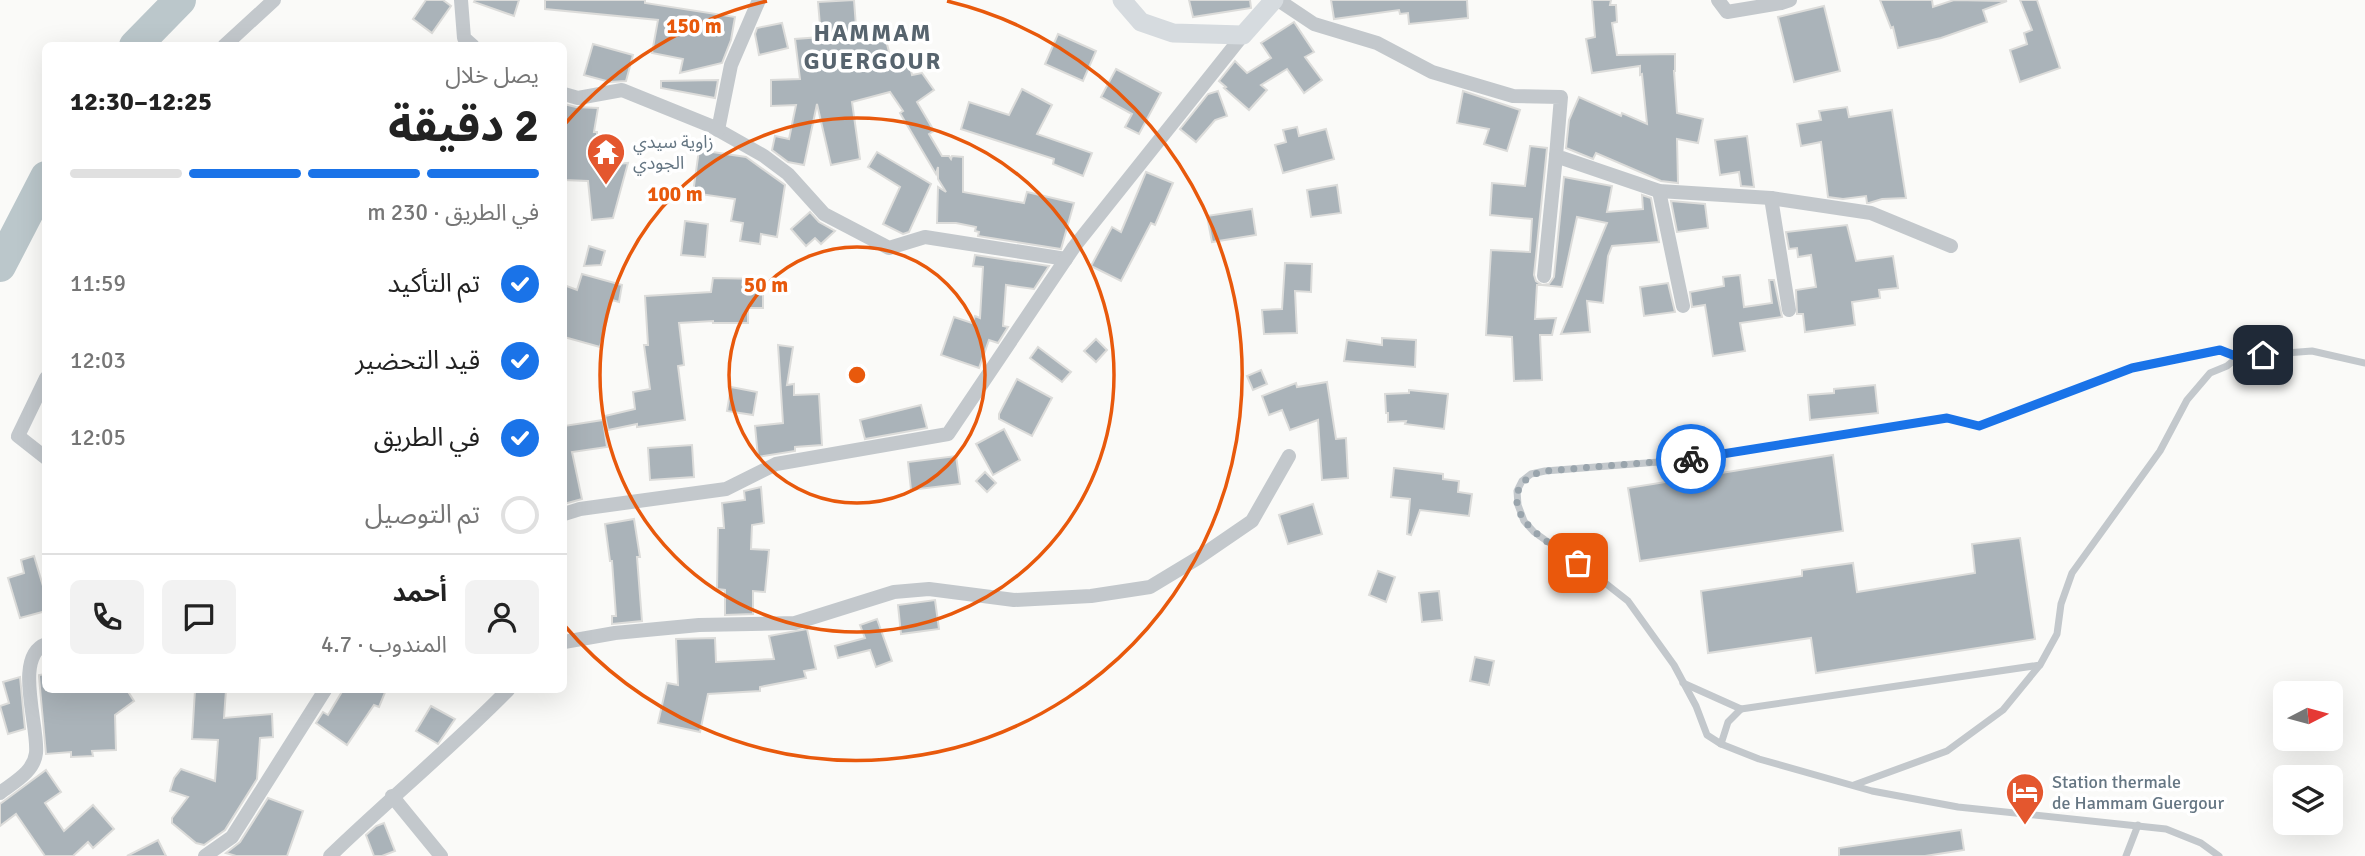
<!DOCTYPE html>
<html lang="ar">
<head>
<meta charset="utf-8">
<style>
	:root { --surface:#fff; --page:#f2f2f2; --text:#222; --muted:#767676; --line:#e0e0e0; --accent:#1a73e8 }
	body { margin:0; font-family:Signika,"Noto Sans Arabic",sans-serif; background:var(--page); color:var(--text); direction:rtl; height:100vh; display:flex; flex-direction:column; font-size:26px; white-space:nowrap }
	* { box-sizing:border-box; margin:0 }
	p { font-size:23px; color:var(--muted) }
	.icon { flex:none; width:38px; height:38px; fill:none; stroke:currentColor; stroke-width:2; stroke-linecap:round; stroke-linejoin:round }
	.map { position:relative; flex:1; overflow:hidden; direction:ltr }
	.side { position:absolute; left:42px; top:42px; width:525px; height:651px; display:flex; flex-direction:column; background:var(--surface); border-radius:10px; box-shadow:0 7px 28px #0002; direction:rtl }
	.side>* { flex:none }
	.needle { width:46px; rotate:84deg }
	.controls { position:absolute; left:2273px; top:681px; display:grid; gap:14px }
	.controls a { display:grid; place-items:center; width:70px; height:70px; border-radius:10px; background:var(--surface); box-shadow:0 7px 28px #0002; font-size:35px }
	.pin { position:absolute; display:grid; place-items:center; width:60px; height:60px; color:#fff; margin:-30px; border-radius:14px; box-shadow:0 4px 10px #0006 }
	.courier { position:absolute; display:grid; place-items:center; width:70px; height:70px; margin:-35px; border:5px solid #1a73e8; border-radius:50%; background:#fff; color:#222; box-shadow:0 2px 9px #0007 }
	.summary em { font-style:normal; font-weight:700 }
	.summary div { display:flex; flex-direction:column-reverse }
	.summary { display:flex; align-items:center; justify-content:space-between; height:119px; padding:0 28px }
	h1 { font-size:46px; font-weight:700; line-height:52px }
	.bar { display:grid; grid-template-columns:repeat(4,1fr); gap:10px 7px; align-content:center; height:84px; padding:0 28px }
	.bar i { height:9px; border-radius:5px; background:var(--line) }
	.bar .on { background:var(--accent) }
	.bar p { grid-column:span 4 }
	.line { display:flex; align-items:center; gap:18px; padding:0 28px; border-top:2px solid var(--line) }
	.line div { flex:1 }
	.round { display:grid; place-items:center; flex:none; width:74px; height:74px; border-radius:10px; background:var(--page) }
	ol { padding:0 28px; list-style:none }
	li { display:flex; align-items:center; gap:21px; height:77px }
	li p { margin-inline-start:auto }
	li .icon { padding:7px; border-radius:50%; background:var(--accent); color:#fff; stroke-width:4 }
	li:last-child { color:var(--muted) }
	li i { width:38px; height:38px; border:4px solid var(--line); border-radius:50% }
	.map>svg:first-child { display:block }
</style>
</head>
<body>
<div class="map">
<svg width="2365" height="856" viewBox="0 0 2365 856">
	<rect width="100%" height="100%" fill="#fafaf8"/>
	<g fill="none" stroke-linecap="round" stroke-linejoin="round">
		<g stroke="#bbc7cb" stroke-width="32">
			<polyline points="135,46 180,0"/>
			<polyline points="0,266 46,177"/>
		</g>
	</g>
	<g fill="#aab3b9" stroke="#dcdcda" stroke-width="2">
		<polygon points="426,0 443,0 451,6 432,33 413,19"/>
		<polygon points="475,0 519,0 514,16 474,2"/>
		<polygon points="545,0 645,0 645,3 735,17 731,40 722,63 680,73 683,59 652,53 658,20 545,9"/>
		<polygon points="854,0 857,40 881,35 887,44 891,60 908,56 912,75 922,73 934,90 917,102 934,131 929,134 942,156 949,156 951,159 952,156 963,157 963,192 1024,203 1027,192 1074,203 1061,249 978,236 979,232 975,231 976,227 956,223 937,223 938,187 946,192 938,179 938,167 936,174 900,113 903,111 890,92 852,102 860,159 831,165 817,104 804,165 788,162 772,150 775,136 789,139 796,105 771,106 771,80 800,79 795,39 821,37 818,2"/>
		<polygon points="1189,0 1250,0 1251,8 1193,17"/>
		<polygon points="1331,0 1467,0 1468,18 1409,24 1408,13 1400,14 1399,10 1334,19"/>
		<polygon points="1592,0 1611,0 1610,5 1616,5 1617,22 1612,23 1617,55 1675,54 1675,71 1674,71 1677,113 1703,119 1698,143 1677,139 1678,183 1661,181 1596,153 1593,159 1566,148 1569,120 1579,97 1621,116 1622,113 1647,124 1642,74 1640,75 1640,66 1592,73 1586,39 1595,37"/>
		<polygon points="1880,0 1932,0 1933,7 1954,0 2007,1 1983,10 1987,22 1941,38 1898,48 1893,27 1891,28"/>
		<polygon points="2020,0 2037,0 2060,68 2020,82 2010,50 2027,44 2024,33 2032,30"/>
		<polygon points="1824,6 1840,71 1794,82 1778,17"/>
		<polygon points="1294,22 1314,52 1305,57 1322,80 1304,93 1287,69 1261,85 1267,90 1249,110 1224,88 1226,87 1219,81 1235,61 1247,73 1271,58 1261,43"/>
		<polygon points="782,23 788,48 759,55 755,34 757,28"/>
		<polygon points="1058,34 1096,51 1083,81 1045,64"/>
		<polygon points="593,44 633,55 626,81 610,82 584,75"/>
		<polygon points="1116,69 1161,93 1139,134 1125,127 1132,114 1101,97"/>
		<polygon points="718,80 715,98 661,88 661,81"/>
		<polygon points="1022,89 1052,105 1037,134 1092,153 1083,176 1053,164 1054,159 961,129 969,102 1009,115"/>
		<polygon points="1218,91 1227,116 1215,120 1196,142 1180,129 1208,94"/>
		<polygon points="1463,91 1520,110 1507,151 1484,144 1489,129 1457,123"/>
		<polygon points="564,104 576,107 598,108 594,132 597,132 597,166 628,163 613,218 592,220 588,181 564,180"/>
		<polygon points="1847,107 1849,117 1892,110 1906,198 1882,199 1869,203 1867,203 1866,196 1843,199 1828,197 1821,142 1801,146 1797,124 1821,120 1819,111"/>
		<polygon points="1297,127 1299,136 1326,129 1334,159 1283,173 1275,145 1286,142 1283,130"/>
		<polygon points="1747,136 1754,187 1741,186 1739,172 1720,175 1715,140"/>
		<polygon points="1530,146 1547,148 1534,275 1536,281 1542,285 1537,285 1535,319 1556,318 1552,335 1540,335 1542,380 1514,381 1512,337 1486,335 1491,250 1530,252 1532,219 1490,215 1492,183 1525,186"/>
		<polygon points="699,150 746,157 785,185 777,237 761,234 760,244 740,241 743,223 731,221 735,199 693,193"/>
		<polygon points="877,152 931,184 909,232 903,234 883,224 900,187 868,167"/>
		<polygon points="1146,172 1173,183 1155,225 1151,223 1121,281 1091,266 1112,227 1121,232"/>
		<polygon points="1564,177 1612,186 1607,212 1643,209 1642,195 1651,198 1659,242 1612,246 1608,256 1603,303 1587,301 1590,332 1561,334 1607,223 1577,217 1562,287 1542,285 1549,284 1554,277"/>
		<polygon points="1337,185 1341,213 1311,217 1307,190"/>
		<polygon points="1671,201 1705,204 1708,228 1677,232"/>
		<polygon points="1252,209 1256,235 1212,242 1207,216"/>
		<polygon points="810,212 819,222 835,231 821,244 815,238 806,246 791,229"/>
		<polygon points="685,221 708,224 705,257 681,255"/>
		<polygon points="1847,225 1856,261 1893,256 1898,288 1879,290 1880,298 1852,302 1855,325 1805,332 1803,314 1797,314 1796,290 1816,287 1811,255 1798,257 1797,248 1789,249 1786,232"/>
		<polygon points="589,246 605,251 601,265 584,266"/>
		<polygon points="975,255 1049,266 1034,289 1006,285 1003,326 1008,327 998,343 989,340 979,368 941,355 954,317 972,323 975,316 980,318 983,267 973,266"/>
		<polygon points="1285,263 1312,264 1311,292 1295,291 1297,333 1264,334 1262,310 1282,309"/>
		<polygon points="582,274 622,285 619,302 612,300 600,347 564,337 564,285 577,290"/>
		<polygon points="1740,275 1744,307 1772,303 1769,280 1774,280 1782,317 1740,323 1745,351 1713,356 1705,305 1692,307 1690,292 1724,286 1723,277"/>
		<polygon points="713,278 763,279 763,308 748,308 748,323 713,323 713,321 679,323 684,365 678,366 685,420 637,427 637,424 608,430 605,416 635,409 633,392 650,389 644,345 648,345 645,296 711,292"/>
		<polygon points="1668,283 1675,312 1644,316 1640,287"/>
		<polygon points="1382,338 1416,340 1415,367 1344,361 1347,340 1382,345"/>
		<polygon points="1096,339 1107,350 1096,362 1084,351"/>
		<polygon points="778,345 793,347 787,385 794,384 794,395 819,394 822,445 795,447 795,451 758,457 755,426 783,423"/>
		<polygon points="1038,347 1071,372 1062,382 1030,358"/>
		<polygon points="1261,370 1267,384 1253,390 1247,376"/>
		<polygon points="1017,379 1052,398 1032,436 999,419 999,414"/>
		<polygon points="1327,382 1336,439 1346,438 1348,478 1322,480 1318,420 1290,430 1282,410 1269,415 1262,396 1296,383 1297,387"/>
		<polygon points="1875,385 1878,413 1810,420 1808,395 1834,393 1834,389"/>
		<polygon points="731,387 757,392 753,415 727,411"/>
		<polygon points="1409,390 1448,394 1444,429 1405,424 1406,421 1388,422 1388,413 1386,413 1385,394 1409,393"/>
		<polygon points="921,405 927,428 865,439 860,420"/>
		<polygon points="603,420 607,447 572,452 582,499 564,504 564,426"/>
		<polygon points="1004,429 1020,460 993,475 976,444"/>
		<polygon points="692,445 694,477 650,480 648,448"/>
		<polygon points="1833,455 1843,531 1640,561 1628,488"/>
		<polygon points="956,456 960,484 911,490 908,462"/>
		<polygon points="1394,468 1443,474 1443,479 1459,481 1458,492 1472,494 1469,516 1420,510 1411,535 1407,534 1410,499 1391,497"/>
		<polygon points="985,472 996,483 987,492 976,481"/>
		<polygon points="761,487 764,523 752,525 751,549 769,550 765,592 753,591 753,614 725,615 725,590 717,589 718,528 724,528 722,503 745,500 744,491"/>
		<polygon points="1313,504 1322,534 1288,544 1279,515"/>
		<polygon points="634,519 640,557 637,557 642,621 612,624 612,616 616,616 612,561 610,561 605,524"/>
		<polygon points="2020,538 2035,639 1816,673 1811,638 1708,653 1701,591 1802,576 1802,570 1853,563 1857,592 1975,573 1972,544"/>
		<polygon points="34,556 46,596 46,611 20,618 8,578 24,573 21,560"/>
		<polygon points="1378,571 1395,577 1386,602 1369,595"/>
		<polygon points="1439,591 1442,620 1422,622 1419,593"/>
		<polygon points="935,600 939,629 901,634 898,605"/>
		<polygon points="877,619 892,661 876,667 870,650 838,658 835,646 865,638 860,625"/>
		<polygon points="807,629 816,669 804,671 806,678 760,687 760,691 708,694 700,732 658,723 667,683 678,685 676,639 715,638 716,662 774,659 769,636"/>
		<polygon points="1475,657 1494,661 1489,685 1470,681"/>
		<polygon points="46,674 46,690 127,690 134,701 115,715 116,750 92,751 93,756 71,757 71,752 46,754 39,677 39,675"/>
		<polygon points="20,677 25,729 8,734 0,706 9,703 3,682"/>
		<polygon points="195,690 226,690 224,718 272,714 273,737 260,738 257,779 225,830 204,845 196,843 172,823 172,818 188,797 170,791 174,778 181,769 215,781 218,740 192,739"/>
		<polygon points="343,690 386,690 379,707 374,705 347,745 316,723 323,712 328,715"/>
		<polygon points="431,706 455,719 438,744 416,731"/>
		<polygon points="46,770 61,792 45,803 64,831 93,805 114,829 93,848 88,842 73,856 45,856 16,814 0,826 0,804"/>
		<polygon points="268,798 303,811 287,856 236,856 226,853 240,842"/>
		<polygon points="384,823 395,851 382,856 374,856 366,835 376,826"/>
		<polygon points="1961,830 1964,850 1925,856 1839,856 1839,848"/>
		<polygon points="158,840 166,856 127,856"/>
	</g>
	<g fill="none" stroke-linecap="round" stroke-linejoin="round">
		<g stroke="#c3c8cc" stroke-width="7">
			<polyline points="1683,683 1741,709 1728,722 1721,744"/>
			<polyline points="1741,709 2040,665 2057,634 2061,604 2072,573 2160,451 2187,400 2210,373 2227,366 2238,357"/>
			<polyline points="1854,785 1947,751 2003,710 2039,666"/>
			<polyline points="2126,856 2138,825"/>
			<polyline points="2219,856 2201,843 2166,829 1958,807 1872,791 1759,759 1721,744 1707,735 1696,706 1674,665 1628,601 1600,579 1534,532 1524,521 1518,505 1517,491 1522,481 1531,474 1545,471 1684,460 1947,418 1979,426 2132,368 2220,350 2238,357 2312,351 2365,363"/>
		</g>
		<g stroke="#c3c8cc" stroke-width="14">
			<polyline points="461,0 464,38 473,46"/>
			<polyline points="1278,0 1314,24 1377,43 1432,72 1513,96 1561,97 1556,156 1659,191 1771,198 1871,213 1951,246"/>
			<polyline points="1718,0 1727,12 1781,3 1790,0"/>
			<polyline points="224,46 274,0"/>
			<polyline points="564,94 578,98 622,90 711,126 764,156 788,174 824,214 889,248 925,237 1066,259"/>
			<polyline points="718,130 731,65 759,0"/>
			<polyline points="1659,191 1683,306"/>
			<polyline points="1771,198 1789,310"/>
			<polyline points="1544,276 1556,156"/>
			<polyline points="46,378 18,436 46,458"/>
			<polyline points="564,514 580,509 726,489 776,464 948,434 1074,247 1243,35"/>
			<polyline points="564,642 615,633 699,625 795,623 894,592 929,589 1014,600 1091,596 1150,587 1198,558 1252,521 1289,456"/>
			<path d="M0 793C14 782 34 772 36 753 39 727 13 656 46 644"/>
			<polyline points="392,796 441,856"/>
			<polyline points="205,856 232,837 325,690"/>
			<path d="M330 856C388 800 451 748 508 690"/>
		</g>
		<polyline stroke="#d6dbdf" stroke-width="19" points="1122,0 1141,22 1173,33 1243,35 1274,0"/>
	</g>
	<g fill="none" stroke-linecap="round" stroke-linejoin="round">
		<path stroke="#99a4ac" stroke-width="7" stroke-dasharray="0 12.6" d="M1578 563C1564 553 1547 543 1534 531 1509 509 1510 479 1545 471L1691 459"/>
		<polyline stroke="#1a73e8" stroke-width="9" points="1691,459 1947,418 1979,426 2132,368 2220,350 2238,357 2263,355"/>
	</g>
	<g fill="none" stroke="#e8590c" stroke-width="3.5">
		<circle cx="857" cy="375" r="128"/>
		<circle cx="857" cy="375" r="257"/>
		<path d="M564 125A385 385 0 0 1 767 1M947 1A385 385 0 1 1 564 625"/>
	</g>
	<defs>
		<g id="temple-pin" transform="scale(2.0125)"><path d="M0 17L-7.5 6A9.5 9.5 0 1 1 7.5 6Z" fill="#e4572e" stroke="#fff"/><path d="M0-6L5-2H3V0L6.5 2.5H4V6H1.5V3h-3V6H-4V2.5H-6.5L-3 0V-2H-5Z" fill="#fff"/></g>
		<g id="hotel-pin" transform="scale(2.0125)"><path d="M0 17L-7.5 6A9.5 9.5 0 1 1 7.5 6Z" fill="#e4572e" stroke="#fff"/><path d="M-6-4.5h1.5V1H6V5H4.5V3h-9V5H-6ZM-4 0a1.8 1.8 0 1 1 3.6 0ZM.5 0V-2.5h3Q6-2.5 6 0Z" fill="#fff"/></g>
	</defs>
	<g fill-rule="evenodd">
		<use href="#temple-pin" x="606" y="152"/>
		<use href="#hotel-pin" x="2025" y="792"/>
	</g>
	<g text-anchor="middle" stroke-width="7" stroke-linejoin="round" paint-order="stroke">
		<g font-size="18" fill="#657683" stroke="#fff" text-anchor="start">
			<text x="633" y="148">زاوية سيدي<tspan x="633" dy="21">الجودي</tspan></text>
			<text x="2052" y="788">Station thermale<tspan x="2052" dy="21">de Hammam Guergour</tspan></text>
		</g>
		<g font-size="24" font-weight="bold" letter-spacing="2" fill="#57646e" stroke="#fff">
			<text x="873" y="41">HAMMAM<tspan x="873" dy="28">GUERGOUR</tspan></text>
		</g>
	</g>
	<circle cx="857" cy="375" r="10" fill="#e8590c" stroke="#fff" stroke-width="3.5"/>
	<g font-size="21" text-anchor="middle" font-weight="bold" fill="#e8590c" stroke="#fff" stroke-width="7" stroke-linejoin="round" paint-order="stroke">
		<text x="694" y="33">150 m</text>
		<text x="675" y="201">100 m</text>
		<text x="766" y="292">50 m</text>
	</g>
</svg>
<div class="controls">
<a><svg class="needle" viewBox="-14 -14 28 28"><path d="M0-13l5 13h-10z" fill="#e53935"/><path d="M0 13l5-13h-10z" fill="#767676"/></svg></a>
<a><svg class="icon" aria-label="layers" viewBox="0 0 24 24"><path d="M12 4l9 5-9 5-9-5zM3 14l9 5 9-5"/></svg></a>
</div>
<div class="pin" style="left:1578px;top:563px;background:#ea580c"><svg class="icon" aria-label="bag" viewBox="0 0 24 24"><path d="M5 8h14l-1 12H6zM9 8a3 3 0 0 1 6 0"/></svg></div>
<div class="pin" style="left:2263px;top:355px;background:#1f2937"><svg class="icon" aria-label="home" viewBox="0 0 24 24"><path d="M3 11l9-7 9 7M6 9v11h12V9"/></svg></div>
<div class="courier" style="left:1691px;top:459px"><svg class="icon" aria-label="bike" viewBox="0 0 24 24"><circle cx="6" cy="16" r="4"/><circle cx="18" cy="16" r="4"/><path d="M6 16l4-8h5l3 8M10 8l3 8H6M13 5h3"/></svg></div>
<section class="side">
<div class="summary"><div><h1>2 دقيقة</h1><p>يصل خلال</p></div><em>12:25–12:30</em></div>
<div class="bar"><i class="on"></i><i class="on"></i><i class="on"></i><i></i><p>في الطريق · 230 m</p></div>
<ol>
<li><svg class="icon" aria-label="check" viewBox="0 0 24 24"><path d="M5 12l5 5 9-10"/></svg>تم التأكيد<p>11:59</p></li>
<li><svg class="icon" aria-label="check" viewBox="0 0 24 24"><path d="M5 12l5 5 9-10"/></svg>قيد التحضير<p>12:03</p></li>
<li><svg class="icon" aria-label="check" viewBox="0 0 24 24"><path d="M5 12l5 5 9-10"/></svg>في الطريق<p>12:05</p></li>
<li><i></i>تم التوصيل</li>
</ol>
<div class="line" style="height:126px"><a class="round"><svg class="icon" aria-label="person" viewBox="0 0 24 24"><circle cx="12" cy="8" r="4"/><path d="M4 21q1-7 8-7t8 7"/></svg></a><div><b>أحمد</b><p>المندوب · 4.7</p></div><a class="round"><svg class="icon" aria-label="chat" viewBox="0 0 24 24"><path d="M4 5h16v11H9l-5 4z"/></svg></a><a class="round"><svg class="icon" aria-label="phone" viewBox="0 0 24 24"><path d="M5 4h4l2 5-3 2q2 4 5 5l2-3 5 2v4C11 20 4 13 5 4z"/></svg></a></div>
</section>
</div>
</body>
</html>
